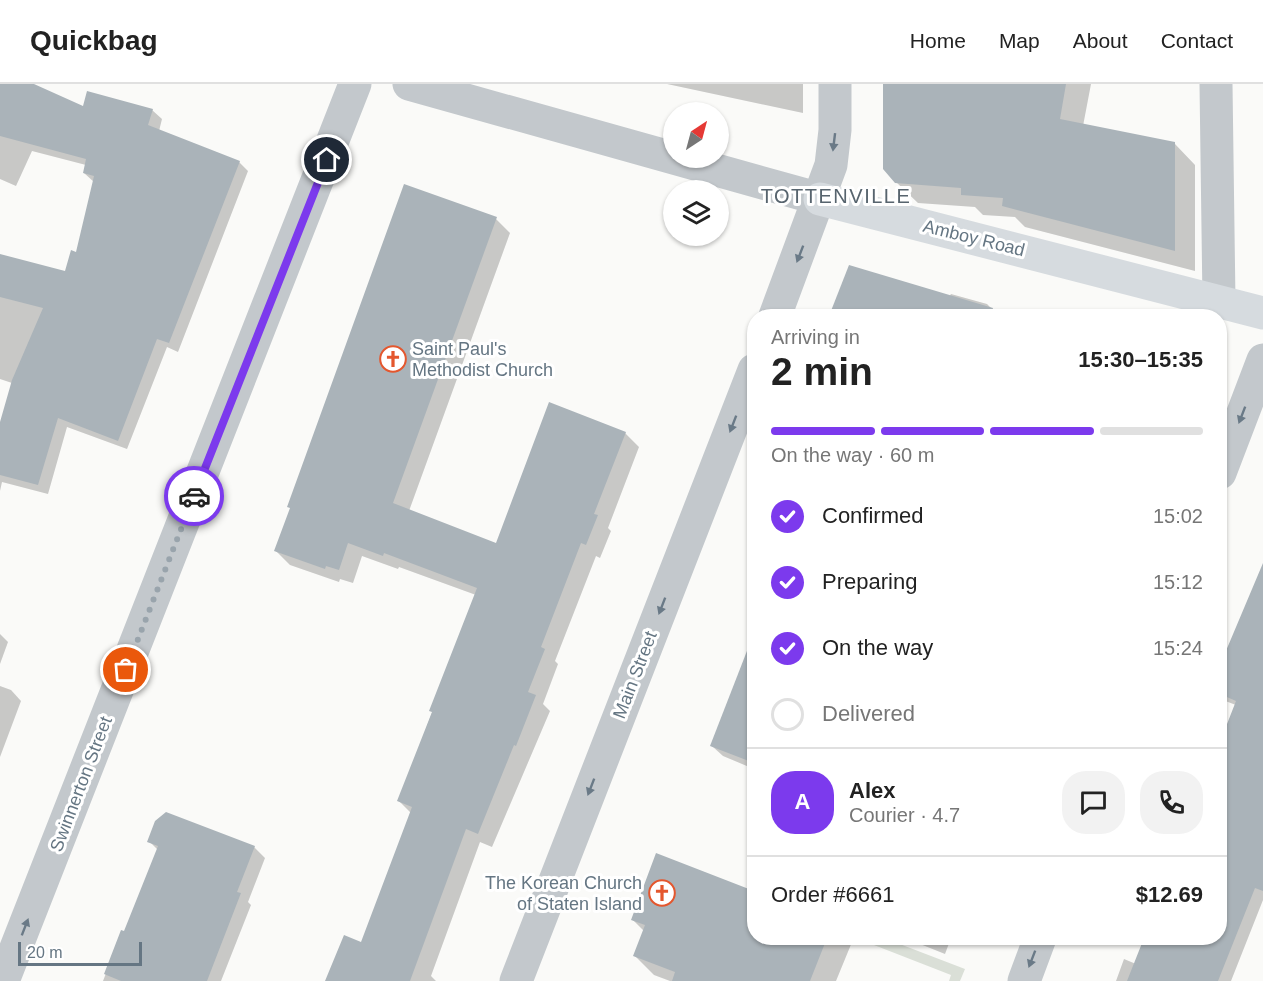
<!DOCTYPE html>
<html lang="en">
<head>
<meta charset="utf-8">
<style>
	:root { --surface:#fff; --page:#f2f2f2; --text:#222; --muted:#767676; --line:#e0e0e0; --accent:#7c3aed }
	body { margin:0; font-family:Arial,sans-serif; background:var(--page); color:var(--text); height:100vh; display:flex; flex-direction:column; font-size:22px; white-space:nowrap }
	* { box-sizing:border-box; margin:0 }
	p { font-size:20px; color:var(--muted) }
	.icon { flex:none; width:33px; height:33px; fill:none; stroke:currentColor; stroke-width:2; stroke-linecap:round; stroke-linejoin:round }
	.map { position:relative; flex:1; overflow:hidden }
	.sheet { position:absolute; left:747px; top:225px; width:480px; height:636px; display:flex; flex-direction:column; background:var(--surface); border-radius:24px; box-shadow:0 2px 4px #0004 }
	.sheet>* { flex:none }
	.needle { width:39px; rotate:36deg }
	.controls { position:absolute; left:663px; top:18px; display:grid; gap:12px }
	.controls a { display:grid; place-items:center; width:66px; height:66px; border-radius:50%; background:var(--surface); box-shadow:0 2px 4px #0004; font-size:30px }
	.scale { position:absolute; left:18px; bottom:15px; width:124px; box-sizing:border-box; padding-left:6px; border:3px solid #657683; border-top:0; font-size:16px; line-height:21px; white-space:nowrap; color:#657683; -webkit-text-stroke:4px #fff; paint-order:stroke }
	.pin { position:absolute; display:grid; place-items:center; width:51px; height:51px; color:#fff; margin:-26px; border:3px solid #fff; border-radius:50%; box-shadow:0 2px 6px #0007 }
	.courier { position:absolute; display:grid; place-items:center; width:60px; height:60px; margin:-30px; border:4px solid #7c3aed; border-radius:50%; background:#fff; color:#222; box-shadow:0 2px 8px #0007 }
	.overview em { font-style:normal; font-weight:700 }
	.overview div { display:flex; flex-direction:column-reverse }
	.overview { display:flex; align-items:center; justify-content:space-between; height:102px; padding:0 24px }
	h1 { font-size:39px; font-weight:700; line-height:45px }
	.bar { display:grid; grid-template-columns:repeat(4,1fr); gap:9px 6px; align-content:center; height:72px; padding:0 24px }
	.bar i { height:8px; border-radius:4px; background:var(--line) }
	.bar .active { background:var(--accent) }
	.bar p { grid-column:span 4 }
	.line { display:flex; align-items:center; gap:15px; padding:0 24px; border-top:2px solid var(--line) }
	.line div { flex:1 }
	.round { display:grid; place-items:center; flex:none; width:63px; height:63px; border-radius:24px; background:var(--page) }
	ol { padding:0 24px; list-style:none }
	li { display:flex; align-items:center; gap:18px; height:66px }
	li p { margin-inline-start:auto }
	li .icon { padding:6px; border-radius:50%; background:var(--accent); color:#fff; stroke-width:4 }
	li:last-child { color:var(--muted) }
	li i { width:33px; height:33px; border:3px solid var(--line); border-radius:50% }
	header { display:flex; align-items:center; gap:36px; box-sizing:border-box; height:84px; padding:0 30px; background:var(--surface); border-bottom:2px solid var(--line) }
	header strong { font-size:28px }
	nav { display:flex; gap:33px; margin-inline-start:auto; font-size:21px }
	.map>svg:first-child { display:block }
</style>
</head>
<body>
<header>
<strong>Quickbag</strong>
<nav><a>Home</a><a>Map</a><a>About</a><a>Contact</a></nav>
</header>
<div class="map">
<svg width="1263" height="897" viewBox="0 0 1263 897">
	<rect width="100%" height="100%" fill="#fafaf8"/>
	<polygon fill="#dadfd7" points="856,854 884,854 965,885 960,897 949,897 951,891"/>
	<g fill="#0003">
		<polygon points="0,0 30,0 84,24 152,26 162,35 159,47 239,78 248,87 178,268 167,263 127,365 67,343 48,410 2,398 0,407 0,343 12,299 0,295 0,172 66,189 77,170 94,98 84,89 86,81 32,67 16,102 0,95"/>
		<polygon points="667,0 803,0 803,29"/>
		<polygon points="884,0 1091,0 1083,42 1175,60 1195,81 1195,187 1025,143 1015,133 983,131 975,123 918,119 896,98"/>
		<polygon points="496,135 510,149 409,427 496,461 625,349 639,363 608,444 611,447 600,474 596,472 555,577 558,580 543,620 550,627 492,763 480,758 431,892 436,897 327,897 362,860 411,729 399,717 476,511 399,483 398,485 362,472 353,499 340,495 339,498 290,481 276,467"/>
		<polygon points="850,183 949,213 951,210 987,220 999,232 830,232"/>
		<polygon points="1244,528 1263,536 1263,816 1231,897 1116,897 1124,875 1136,880 1146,854 1220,854 1220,689 1229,665 1236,621 1220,615 1220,584"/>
		<polygon points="0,550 8,558 0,580"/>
		<polygon points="754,554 754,685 723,672 712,662"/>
		<polygon points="0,602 11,606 21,617 0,673"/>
		<polygon points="149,757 254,763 265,774 248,818 251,821 221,897 103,897 122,848 125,849 158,766"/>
		<polygon points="657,771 754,809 754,854 847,854 852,858 836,897 670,897 654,891 635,872 644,847 632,835"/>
		<polygon points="905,854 951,854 945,870"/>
	</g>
	<g fill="#aab3b9">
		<polygon points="0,0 34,0 83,22 87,7 153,25 148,41 240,77 169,259 157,255 118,357 58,334 38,401 0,391 0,338 12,296 43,224 0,213 0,170 65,187 71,166 76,168 94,92 83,89 86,75 0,52"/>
		<polygon points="883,0 1066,0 1060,35 1175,58 1175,167 1002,122 1003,114 961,111 961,104 895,99 883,85"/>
		<polygon points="404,100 497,133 393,419 496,459 549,318 626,348 594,430 598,431 586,461 581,459 541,563 545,565 528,608 536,611 516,662 514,661 478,750 466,745 410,897 325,897 344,851 361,858 412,723 397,717 432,628 429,627 477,504 384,469 383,472 348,459 339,486 326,482 325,485 274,467 290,424 287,423"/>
		<polygon points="849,181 993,224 991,232 829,232"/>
		<polygon points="1263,479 1263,807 1255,804 1218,897 1127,897 1144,854 1220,854 1220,658 1236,617 1220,610 1220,581"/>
		<polygon points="752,554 754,555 754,679 710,662"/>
		<polygon points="166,728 255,762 237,808 241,809 207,897 121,897 104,890 121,846 124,847 158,762 147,758 155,737"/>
		<polygon points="656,769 754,807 754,854 827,854 810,897 672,897 675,888 633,872 645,841 631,836"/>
	</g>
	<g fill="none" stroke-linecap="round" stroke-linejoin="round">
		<g stroke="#c3c8cc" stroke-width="33">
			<polyline points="409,0 820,115"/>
			<polyline points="1216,0 1219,218"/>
			<polyline points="775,232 831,81 835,46 835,0"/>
			<polyline points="1220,389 1263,276"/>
			<polyline points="3,897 355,0"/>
			<polyline points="516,897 754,286"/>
			<polyline points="1024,897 1040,854"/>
		</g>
		<polyline stroke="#d6dbdf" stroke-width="33" points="820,115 1263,229"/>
	</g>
	<defs><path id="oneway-solid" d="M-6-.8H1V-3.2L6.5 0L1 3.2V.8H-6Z" transform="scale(1.5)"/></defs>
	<g fill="#6a7a87">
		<use href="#oneway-solid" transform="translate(834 58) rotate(97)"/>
		<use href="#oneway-solid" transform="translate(800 170) rotate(111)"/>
		<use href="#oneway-solid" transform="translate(1242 331) rotate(111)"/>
		<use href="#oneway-solid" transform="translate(733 340) rotate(111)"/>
		<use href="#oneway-solid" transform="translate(662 522) rotate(111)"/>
		<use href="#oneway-solid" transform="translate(591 703) rotate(111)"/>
		<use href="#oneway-solid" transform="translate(25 843) rotate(-69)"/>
		<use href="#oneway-solid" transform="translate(1032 875) rotate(111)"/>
	</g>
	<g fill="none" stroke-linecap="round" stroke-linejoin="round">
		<polyline stroke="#99a4ac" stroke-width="6" stroke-dasharray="0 10.8" points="126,586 194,412"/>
		<polyline stroke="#7c3aed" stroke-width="8" points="194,412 327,76"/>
	</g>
	<defs>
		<g id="church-ring" transform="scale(1.35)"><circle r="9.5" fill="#fff" stroke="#e4572e" stroke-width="1.5"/><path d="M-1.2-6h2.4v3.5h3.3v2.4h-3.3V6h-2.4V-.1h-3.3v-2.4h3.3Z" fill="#e4572e"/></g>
	</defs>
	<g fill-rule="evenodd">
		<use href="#church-ring" x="393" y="275"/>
		<use href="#church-ring" x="662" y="809"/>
	</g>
	<g text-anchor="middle" stroke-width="6" stroke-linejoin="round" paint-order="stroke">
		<g font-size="18" fill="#657683" stroke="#fff">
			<text transform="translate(974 154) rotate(14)" y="6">Amboy Road</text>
			<text transform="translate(635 591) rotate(-69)" y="6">Main Street</text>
			<text transform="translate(81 700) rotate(-69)" y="6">Swinnerton Street</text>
		</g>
		<g font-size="18" fill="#657683" stroke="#fff" text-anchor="start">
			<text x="412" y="271">Saint Paul's<tspan x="412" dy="21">Methodist Church</tspan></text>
			<text x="642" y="805" text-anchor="end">The Korean Church<tspan x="642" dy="21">of Staten Island</tspan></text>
		</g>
		<g font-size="20" letter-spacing="1.5" fill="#57646e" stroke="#fff">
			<text x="836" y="119">TOTTENVILLE</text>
		</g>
	</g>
</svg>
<div class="controls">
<a><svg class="needle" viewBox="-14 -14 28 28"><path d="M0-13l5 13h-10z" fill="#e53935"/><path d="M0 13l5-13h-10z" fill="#767676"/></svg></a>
<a><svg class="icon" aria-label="layers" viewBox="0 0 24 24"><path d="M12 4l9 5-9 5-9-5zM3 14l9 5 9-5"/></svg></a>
</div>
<div class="scale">20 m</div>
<div class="pin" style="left:126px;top:586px;background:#ea580c"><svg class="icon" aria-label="bag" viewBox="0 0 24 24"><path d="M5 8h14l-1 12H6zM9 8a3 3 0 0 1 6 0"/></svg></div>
<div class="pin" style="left:327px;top:76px;background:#1f2937"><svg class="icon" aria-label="home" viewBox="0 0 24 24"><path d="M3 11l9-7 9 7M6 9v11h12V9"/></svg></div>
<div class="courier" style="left:194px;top:412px"><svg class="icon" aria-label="car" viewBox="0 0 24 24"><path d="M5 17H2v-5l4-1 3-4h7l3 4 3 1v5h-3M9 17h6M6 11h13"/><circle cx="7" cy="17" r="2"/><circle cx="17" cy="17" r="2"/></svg></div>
<section class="sheet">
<div class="overview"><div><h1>2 min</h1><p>Arriving in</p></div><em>15:30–15:35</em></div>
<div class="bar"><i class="active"></i><i class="active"></i><i class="active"></i><i></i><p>On the way · 60 m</p></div>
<ol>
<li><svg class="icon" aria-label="check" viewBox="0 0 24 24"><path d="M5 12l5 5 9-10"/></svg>Confirmed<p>15:02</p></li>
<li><svg class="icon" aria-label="check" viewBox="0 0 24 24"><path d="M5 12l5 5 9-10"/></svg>Preparing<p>15:12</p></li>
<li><svg class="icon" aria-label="check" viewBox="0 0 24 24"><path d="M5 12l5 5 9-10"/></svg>On the way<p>15:24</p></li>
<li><i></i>Delivered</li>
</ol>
<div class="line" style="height:108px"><b class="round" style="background:var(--accent);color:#fff">A</b><div><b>Alex</b><p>Courier · 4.7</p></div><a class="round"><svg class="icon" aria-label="chat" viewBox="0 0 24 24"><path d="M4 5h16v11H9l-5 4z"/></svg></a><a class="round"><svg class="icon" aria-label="phone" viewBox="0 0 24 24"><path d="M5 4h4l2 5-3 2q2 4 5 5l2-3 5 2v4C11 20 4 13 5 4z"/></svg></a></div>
<div class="line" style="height:78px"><div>Order #6661</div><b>$12.69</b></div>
</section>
</div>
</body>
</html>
